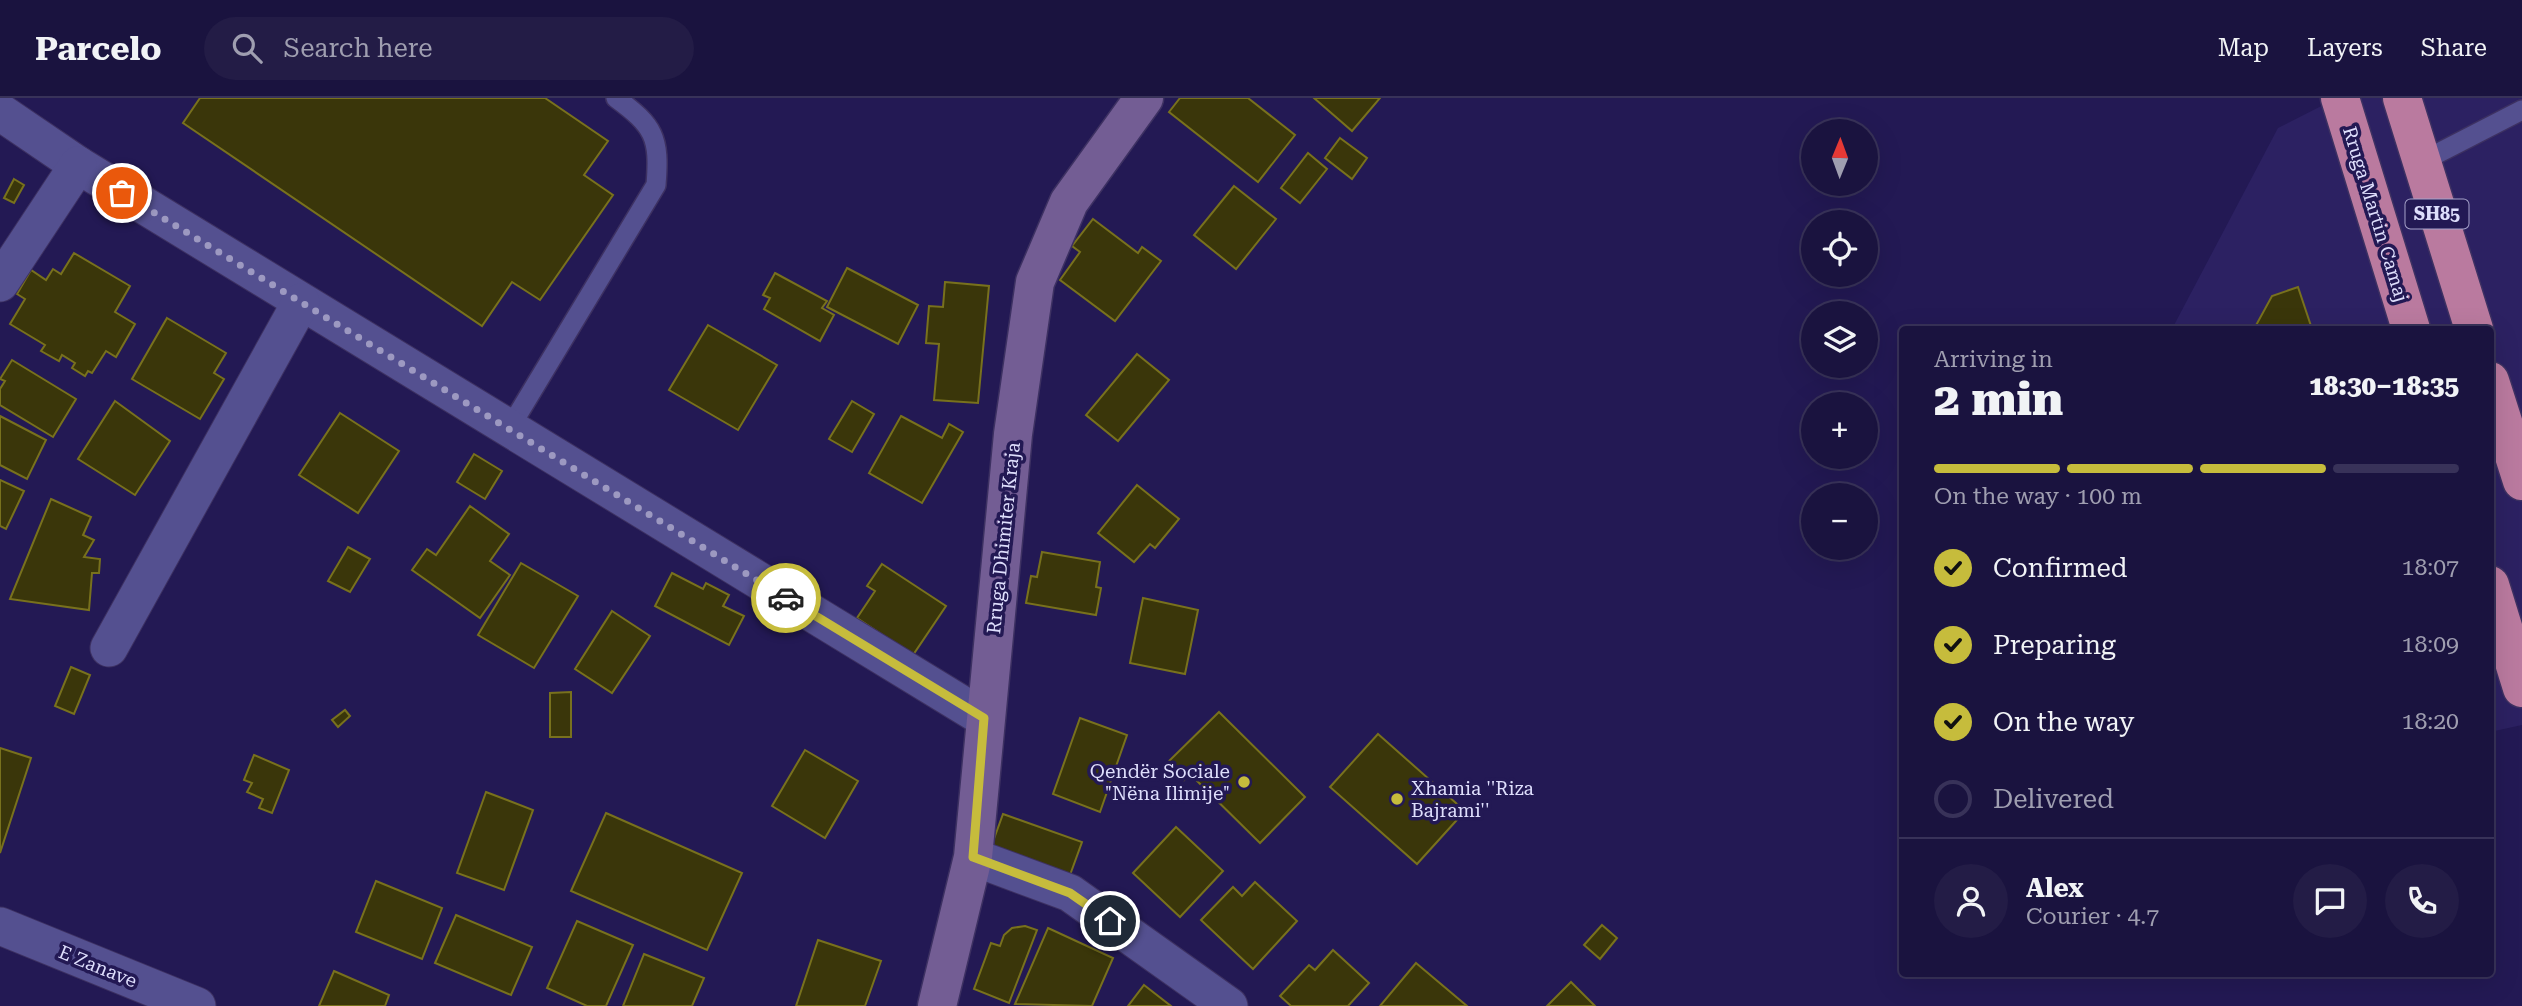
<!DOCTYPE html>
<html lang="en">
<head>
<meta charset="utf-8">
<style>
	:root { --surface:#1a133f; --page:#231c46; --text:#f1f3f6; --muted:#9f9eb0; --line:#383259; --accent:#c6bc3c }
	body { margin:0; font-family:"Roboto Serif",serif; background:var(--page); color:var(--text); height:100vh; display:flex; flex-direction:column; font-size:26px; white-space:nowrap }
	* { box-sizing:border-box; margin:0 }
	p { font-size:23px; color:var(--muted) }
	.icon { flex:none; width:38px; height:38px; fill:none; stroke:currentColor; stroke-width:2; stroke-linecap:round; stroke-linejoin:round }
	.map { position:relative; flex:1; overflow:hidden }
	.panel { position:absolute; left:1899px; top:228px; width:595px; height:651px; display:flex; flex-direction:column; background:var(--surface); border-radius:7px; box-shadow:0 7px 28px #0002,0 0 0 2px var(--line) }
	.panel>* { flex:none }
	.needle { width:46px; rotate:1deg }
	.tools { position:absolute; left:1801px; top:21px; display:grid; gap:14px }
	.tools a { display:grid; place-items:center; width:77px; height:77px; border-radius:50%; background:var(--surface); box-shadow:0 7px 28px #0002,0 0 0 2px var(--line); font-size:35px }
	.pin { position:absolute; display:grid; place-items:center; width:60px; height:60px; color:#fff; margin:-30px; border:4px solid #fff; border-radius:50%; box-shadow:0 2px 7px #0007 }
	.courier { position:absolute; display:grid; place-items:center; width:70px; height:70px; margin:-35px; border:5px solid #c6bc3c; border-radius:50%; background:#fff; color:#222; box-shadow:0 2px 9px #0007 }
	.overview em { font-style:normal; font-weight:800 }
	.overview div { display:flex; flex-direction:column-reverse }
	.overview { display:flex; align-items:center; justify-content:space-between; height:119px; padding:0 35px }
	h1 { font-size:46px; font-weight:800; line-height:52px }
	.bar { display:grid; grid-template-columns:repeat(4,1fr); gap:10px 7px; align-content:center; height:84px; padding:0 35px }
	.bar i { height:9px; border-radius:5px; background:var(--line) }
	.bar .active { background:var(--accent) }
	.bar p { grid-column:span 4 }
	.line { display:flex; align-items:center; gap:18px; padding:0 35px; border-top:2px solid var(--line) }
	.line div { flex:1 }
	.round { display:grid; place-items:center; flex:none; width:74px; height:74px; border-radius:37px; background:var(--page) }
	ol { padding:0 35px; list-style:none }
	li { display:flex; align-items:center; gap:21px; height:77px }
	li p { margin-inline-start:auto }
	li .icon { padding:7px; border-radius:50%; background:var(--accent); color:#111; stroke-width:4 }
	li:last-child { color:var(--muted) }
	li i { width:38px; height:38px; border:4px solid var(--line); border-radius:50% }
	header { display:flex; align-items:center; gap:42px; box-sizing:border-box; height:98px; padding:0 35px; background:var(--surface); border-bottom:2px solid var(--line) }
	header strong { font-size:33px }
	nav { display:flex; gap:38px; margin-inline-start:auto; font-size:24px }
	.search { width:490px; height:63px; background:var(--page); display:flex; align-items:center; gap:18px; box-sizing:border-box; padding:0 24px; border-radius:38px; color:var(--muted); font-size:26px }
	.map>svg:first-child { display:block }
</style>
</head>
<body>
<header>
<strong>Parcelo</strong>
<div class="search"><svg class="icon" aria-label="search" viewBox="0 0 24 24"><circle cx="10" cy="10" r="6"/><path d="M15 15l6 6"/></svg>Search here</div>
<nav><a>Map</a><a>Layers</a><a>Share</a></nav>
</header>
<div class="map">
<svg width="2522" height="908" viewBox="0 0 2522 908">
	<rect width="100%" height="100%" fill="#231954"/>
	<polygon fill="#2c2162" points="2337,0 2522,0 2522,627 2490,634 2490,231 2172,231 2278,30"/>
	<g fill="#3a360a" stroke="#78711d" stroke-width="2">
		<polygon points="200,0 545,0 608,43 584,77 613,97 540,202 512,184 482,228 183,25"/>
		<polygon points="1180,0 1248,0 1295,37 1258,84 1169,14"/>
		<polygon points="1314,0 1380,0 1352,33"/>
		<polygon points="1340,40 1367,60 1352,81 1325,60"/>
		<polygon points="1308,55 1327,71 1300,105 1281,90"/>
		<polygon points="14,81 24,87 14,105 4,100"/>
		<polygon points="1234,88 1276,121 1236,171 1194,137"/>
		<polygon points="1093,121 1138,155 1142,149 1161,163 1115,223 1060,182 1080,154 1072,148"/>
		<polygon points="74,155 130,188 115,214 135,226 116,259 106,253 92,275 88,273 85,278 72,270 75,265 62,257 59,263 41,253 45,247 10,226 25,201 17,196 31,172 46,182 53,171 61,176"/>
		<polygon points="847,170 918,207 898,246 827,209"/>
		<polygon points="775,175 827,203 822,210 834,217 820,243 764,211 770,200 763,197"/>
		<polygon points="945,184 989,188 978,305 934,302 939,246 926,245 929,208 943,209"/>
		<polygon points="2298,189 2312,231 2254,231 2272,198"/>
		<polygon points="167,220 226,255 214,275 224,281 200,321 132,281"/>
		<polygon points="708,227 777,267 738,332 669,292"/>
		<polygon points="1137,256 1169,282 1118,343 1086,317"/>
		<polygon points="12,262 76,301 53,339 0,307 0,291 5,283 0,281"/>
		<polygon points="115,303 170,343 135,397 78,361"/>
		<polygon points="852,303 874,316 852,354 829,341"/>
		<polygon points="340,315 399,353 358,415 299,377"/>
		<polygon points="0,318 46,342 27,381 0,367"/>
		<polygon points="901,318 942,340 949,326 963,334 922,405 869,375"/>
		<polygon points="474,356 502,373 485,401 457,384"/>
		<polygon points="0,382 24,393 6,431 0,428"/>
		<polygon points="1137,387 1179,421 1155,450 1150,446 1134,464 1098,435"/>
		<polygon points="51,401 91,419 83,437 94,442 84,459 100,461 99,475 92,475 89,512 10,501"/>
		<polygon points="470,408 509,436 490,463 510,477 480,520 412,472 427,451 436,457"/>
		<polygon points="348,449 370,461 350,494 328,483"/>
		<polygon points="1042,454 1100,464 1096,489 1101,490 1096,517 1026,505 1031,478 1037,479"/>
		<polygon points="521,465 578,498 534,570 478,537"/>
		<polygon points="882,466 946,508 913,557 857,520 875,493 867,488"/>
		<polygon points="672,475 703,491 706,485 729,497 723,508 744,518 729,547 655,508"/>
		<polygon points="1143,500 1198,512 1185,576 1130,565"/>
		<polygon points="612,513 650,538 612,595 575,571"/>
		<polygon points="71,569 90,577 74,616 55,608"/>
		<polygon points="571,594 571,639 550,639 550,595"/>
		<polygon points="345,612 350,618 338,629 332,622"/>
		<polygon points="1219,614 1305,699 1260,745 1190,676 1184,682 1167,665"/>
		<polygon points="1080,620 1127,637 1100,714 1053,696"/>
		<polygon points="1378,636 1465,713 1417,766 1330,689"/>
		<polygon points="0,650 31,660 0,755"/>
		<polygon points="805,652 858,683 825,740 772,708"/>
		<polygon points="254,657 289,672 272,715 259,710 263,701 247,694 252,685 244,682"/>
		<polygon points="486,694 533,712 504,792 457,775"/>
		<polygon points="606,715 742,775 707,852 571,793"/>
		<polygon points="1003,716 1082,744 1070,777 991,749"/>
		<polygon points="1176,729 1223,773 1180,819 1133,775"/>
		<polygon points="376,783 442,810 422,861 356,834"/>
		<polygon points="1255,784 1297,823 1253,871 1201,822 1233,789 1242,798"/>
		<polygon points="456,817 532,849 511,897 435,865"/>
		<polygon points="577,823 633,847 606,908 587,908 547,890"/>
		<polygon points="1602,827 1617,840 1600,861 1584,847"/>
		<polygon points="1025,828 1037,832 1009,905 974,891 991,845 1000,848 1004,837 1012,830"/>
		<polygon points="1048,830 1113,860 1092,908 1015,906"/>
		<polygon points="818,842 881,863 865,908 796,908"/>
		<polygon points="1333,852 1369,885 1348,908 1291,908 1280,898 1309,867 1315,872"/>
		<polygon points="644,856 704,880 692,908 623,908"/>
		<polygon points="1416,865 1467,908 1380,908"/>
		<polygon points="334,873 389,897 385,908 319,908"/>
		<polygon points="1571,884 1595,908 1547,908"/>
		<polygon points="1144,887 1171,908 1128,908"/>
	</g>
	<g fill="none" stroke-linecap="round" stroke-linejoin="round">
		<g stroke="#3d3162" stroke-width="22">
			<g id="lane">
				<polyline points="2421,64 2522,12"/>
				<path d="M509 331 656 87C660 39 654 28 616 0"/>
			</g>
		</g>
		<g stroke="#3d3162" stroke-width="39">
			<g id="street">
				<polyline points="0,14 78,67 984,620"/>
				<polyline points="0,185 78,67"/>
				<polyline points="109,550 301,204"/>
				<polyline points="973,759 1070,795 1229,908"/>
				<polyline points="0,828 197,908"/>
			</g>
		</g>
		<g stroke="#3d3162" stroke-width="41">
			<polyline id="secondary" points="937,908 973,759 1013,336 1035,184 1069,104 1144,0"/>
		</g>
		<g stroke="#3d3162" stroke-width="41">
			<g id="highway">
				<polyline points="2340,0 2411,231"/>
				<polyline points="2402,0 2474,231"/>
				<polyline points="2490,283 2522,383"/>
				<polyline points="2490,487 2522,590"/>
			</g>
		</g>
		<use href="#lane" stroke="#545090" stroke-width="19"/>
		<use href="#street" stroke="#545090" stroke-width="37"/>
		<use href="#secondary" stroke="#735d94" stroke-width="38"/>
		<use href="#highway" stroke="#ba7a9f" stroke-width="38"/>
	</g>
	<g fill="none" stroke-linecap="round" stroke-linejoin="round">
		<polyline stroke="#9d99c1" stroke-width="7" stroke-dasharray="0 12.6" points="122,95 786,500"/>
		<polyline stroke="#c6bc3c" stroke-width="9" points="786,500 984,620 973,759 1070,795 1110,823"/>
	</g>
	<g fill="#c6bc3c" stroke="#231954" stroke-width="2.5">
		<circle cx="1244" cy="684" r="7"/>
		<circle cx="1397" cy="701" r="7"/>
	</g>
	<g text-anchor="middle" stroke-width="7" stroke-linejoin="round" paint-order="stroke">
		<rect fill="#231954" stroke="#a6a3ca" stroke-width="2" x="2405.5" y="101.5" width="63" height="29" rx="5"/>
		<g font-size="18" font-weight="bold" fill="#dedefc">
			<text x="2437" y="122">SH85</text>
		</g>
		<g font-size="19" fill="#dedefc" stroke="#231954">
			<text transform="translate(2376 116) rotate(73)" y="7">Rruga Martin Camaj</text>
			<text transform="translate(1003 440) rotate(-84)" y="7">Rruga Dhimiter Kraja</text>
			<text transform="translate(98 868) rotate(22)" y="7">E Zanave</text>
		</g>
		<g font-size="19" fill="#dedefc" stroke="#231954" text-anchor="end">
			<text x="1230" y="680">Qendër Sociale<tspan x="1230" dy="22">"Nëna Ilimije"</tspan></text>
			<text x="1411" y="697" text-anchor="start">Xhamia ''Riza<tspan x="1411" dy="22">Bajrami''</tspan></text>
		</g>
	</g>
</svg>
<div class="tools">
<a><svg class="needle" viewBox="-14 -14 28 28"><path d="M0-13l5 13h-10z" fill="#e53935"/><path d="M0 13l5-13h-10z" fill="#9f9eb0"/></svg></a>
<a><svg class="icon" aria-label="locate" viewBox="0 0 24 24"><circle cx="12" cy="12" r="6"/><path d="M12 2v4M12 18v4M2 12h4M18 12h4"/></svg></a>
<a><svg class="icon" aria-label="layers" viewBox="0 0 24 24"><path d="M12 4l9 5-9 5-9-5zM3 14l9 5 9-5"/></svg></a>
<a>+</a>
<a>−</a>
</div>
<div class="pin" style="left:122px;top:95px;background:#ea580c"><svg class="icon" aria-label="bag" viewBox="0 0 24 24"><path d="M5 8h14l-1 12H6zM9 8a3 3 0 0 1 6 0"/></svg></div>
<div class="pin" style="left:1110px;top:823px;background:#1f2937"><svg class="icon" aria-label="home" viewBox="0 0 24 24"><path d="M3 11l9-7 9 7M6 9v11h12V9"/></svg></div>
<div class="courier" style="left:786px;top:500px"><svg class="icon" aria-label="car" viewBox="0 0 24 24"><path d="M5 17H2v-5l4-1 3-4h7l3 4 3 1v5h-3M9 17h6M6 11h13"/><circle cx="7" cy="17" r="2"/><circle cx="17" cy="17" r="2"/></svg></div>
<section class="panel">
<div class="overview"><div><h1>2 min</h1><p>Arriving in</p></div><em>18:30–18:35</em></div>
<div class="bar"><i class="active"></i><i class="active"></i><i class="active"></i><i></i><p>On the way · 100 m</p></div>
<ol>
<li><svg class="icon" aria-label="check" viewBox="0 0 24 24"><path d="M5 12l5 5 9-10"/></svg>Confirmed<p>18:07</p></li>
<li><svg class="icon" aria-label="check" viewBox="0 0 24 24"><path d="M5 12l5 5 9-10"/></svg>Preparing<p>18:09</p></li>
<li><svg class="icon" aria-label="check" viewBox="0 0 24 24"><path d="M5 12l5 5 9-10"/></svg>On the way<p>18:20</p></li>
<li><i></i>Delivered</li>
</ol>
<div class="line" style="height:126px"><a class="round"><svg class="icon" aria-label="person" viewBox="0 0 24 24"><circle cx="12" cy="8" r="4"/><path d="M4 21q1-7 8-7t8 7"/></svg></a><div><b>Alex</b><p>Courier · 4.7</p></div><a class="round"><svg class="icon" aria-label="chat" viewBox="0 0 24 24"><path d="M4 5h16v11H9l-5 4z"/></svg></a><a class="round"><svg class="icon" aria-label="phone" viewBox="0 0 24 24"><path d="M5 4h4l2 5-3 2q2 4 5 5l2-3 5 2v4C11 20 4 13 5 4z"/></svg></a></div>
</section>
</div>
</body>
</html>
